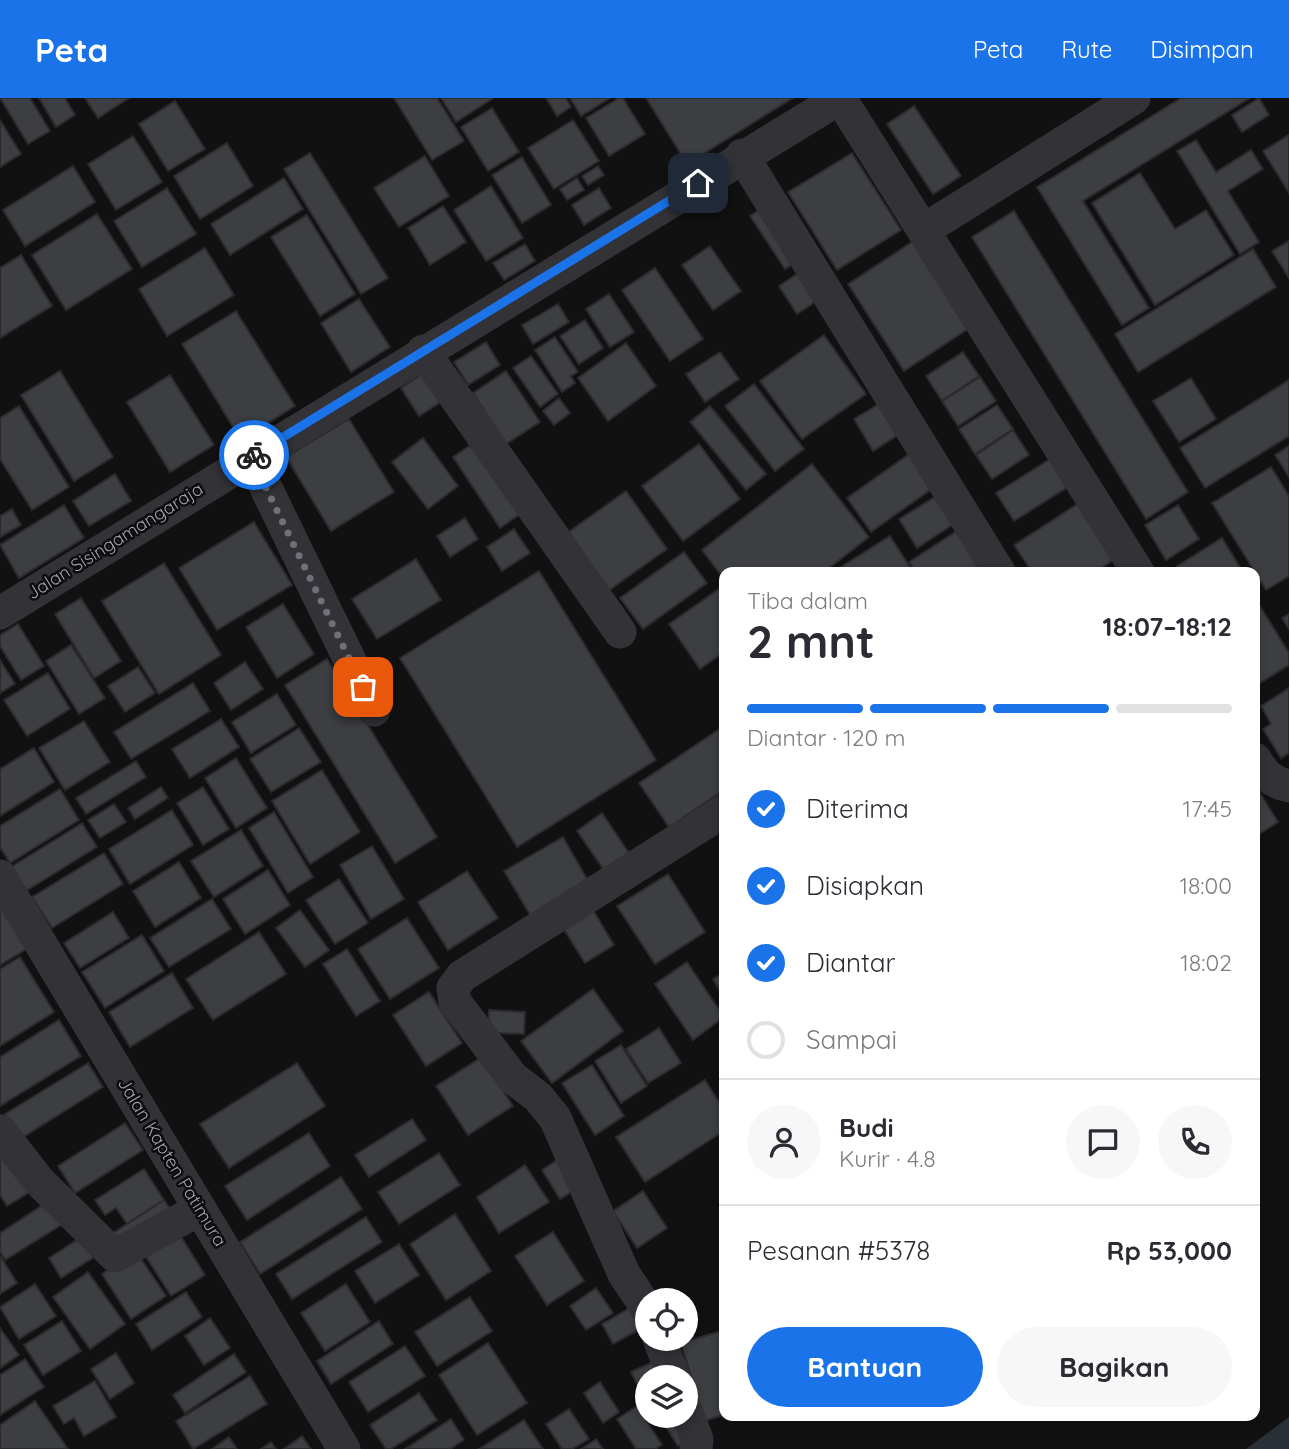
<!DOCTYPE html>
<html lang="id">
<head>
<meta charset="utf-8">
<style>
	:root { --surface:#fff; --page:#f7f7f7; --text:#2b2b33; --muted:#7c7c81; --line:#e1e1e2; --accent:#1a73e8 }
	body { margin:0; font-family:Quicksand,sans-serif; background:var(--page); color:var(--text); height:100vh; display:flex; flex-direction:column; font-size:26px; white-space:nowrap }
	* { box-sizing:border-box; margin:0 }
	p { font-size:23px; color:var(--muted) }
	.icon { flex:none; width:38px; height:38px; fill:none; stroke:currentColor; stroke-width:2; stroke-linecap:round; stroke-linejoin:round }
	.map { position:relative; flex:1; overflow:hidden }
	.panel { position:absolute; left:719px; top:469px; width:541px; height:854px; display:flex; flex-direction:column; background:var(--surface); border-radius:14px; box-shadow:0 4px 10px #0003 }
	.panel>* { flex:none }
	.buttons { position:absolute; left:635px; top:1190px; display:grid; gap:14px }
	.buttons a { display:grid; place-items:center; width:63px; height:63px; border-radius:50%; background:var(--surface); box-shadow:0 4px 10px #0003; font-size:35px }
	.pin { position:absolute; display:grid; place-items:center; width:60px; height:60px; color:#fff; margin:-30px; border-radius:14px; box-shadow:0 4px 10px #0006 }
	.courier { position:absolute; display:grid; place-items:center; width:70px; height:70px; margin:-35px; border:5px solid #1a73e8; border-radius:50%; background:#fff; color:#222; box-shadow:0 2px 9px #0007 }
	.overview em { font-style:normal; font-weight:700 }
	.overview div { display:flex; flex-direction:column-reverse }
	.overview { display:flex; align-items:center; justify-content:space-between; height:119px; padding:0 28px }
	h1 { font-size:46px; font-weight:700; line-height:52px }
	.bar { display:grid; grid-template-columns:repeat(4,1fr); gap:10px 7px; align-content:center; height:84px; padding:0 28px }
	.bar i { height:9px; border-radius:5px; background:var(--line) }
	.bar .on { background:var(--accent) }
	.bar p { grid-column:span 4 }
	.line { display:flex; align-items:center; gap:18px; padding:0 28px; border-top:2px solid var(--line) }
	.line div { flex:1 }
	.round { display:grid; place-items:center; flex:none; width:74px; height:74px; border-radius:37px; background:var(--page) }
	ol { padding:0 28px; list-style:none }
	li { display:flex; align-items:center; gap:21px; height:77px }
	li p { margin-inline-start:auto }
	li .icon { padding:7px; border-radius:50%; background:var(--accent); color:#fff; stroke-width:4 }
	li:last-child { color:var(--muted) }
	li i { width:38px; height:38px; border:4px solid var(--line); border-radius:50% }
	.cta { display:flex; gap:14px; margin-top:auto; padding:14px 28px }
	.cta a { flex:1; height:80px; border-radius:42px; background:var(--accent); color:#fff; font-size:28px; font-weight:700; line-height:80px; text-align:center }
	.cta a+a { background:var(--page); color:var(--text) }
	header { display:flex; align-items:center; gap:42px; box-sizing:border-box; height:98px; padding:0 35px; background:var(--accent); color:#fff }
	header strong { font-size:33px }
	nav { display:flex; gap:38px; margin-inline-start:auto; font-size:24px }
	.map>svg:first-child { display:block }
</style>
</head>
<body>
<header>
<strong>Peta</strong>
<nav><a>Peta</a><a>Rute</a><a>Disimpan</a></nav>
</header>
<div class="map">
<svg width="1289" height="1351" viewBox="0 0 1289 1351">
	<rect width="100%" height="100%" fill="#111112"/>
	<polygon fill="#292f37" points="1289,1319 1289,1351 1246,1351"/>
	<g fill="#3d3e42" stroke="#2b2b2e" stroke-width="2">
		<polygon points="0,0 30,0 50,33 28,46"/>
		<polygon points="39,0 65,0 75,17 56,29"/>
		<polygon points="85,0 129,0 98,20"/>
		<polygon points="394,0 437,0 464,43 432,62"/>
		<polygon points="441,0 492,0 492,1 456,24"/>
		<polygon points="546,0 566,0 571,9 557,18"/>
		<polygon points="570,0 610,0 581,18"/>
		<polygon points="619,0 623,0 645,36 609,58 586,20"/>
		<polygon points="646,0 793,0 687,66"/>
		<polygon points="1181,0 1250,0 1083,103 1149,210 1122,227 1037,89"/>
		<polygon points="1259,0 1269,17 1242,34 1232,17"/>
		<polygon points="175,3 205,51 168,73 139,26"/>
		<polygon points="914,8 961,78 933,96 887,26"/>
		<polygon points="492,10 519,54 488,73 461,29"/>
		<polygon points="0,22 21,56 0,69"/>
		<polygon points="573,22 599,63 554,91 528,50"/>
		<polygon points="1289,37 1289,95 1263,53"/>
		<polygon points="133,38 162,84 116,112 88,66"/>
		<polygon points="1196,42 1216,74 1251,52 1263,71 1228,93 1259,144 1240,156 1177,53"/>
		<polygon points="227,45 253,88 200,121 174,78"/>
		<polygon points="310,55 388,180 361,196 284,71"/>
		<polygon points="852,55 901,132 837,172 788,94"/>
		<polygon points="425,58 449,98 399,129 374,90"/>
		<polygon points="522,59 551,107 522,125 492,77"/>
		<polygon points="73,68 95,104 25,148 3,112"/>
		<polygon points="598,68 604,77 588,87 582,78"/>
		<polygon points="1140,75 1175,131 1206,112 1234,157 1155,207 1092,105"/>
		<polygon points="284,80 303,111 230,157 211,126"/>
		<polygon points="577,80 584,92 567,102 560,91"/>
		<polygon points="491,88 523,140 486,163 454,112"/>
		<polygon points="167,90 196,136 142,169 114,123"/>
		<polygon points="599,90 611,110 584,127 572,107"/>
		<polygon points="768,106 802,160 785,171 750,118"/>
		<polygon points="443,108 466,144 430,167 408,130"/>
		<polygon points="1014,113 1188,394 1146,421 972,139"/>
		<polygon points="97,116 132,171 66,212 32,157"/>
		<polygon points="307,117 355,196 320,218 271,139"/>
		<polygon points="1289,143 1289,180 1272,153"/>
		<polygon points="912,144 968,231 904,273 848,186"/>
		<polygon points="525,146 535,163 504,182 493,165"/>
		<polygon points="710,148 741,193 713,212 682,167"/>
		<polygon points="205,150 234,197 167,238 139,191"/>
		<polygon points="1253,151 1276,189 1138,274 1115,236"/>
		<polygon points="21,157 52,208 0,240 0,170"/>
		<polygon points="655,170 703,241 670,263 622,192"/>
		<polygon points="803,172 821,200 797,216 779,188"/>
		<polygon points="609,196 634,234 610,249 586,211"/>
		<polygon points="359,201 390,249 351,274 321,225"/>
		<polygon points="558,206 569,224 533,246 522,227"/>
		<polygon points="236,213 295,308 241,342 182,246"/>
		<polygon points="585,222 603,250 579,266 560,238"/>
		<polygon points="824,237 866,296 802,341 760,283"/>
		<polygon points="555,239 578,274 571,278 575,285 562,294 535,252"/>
		<polygon points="486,244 500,267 468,287 454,264"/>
		<polygon points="626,245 656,288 608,323 578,280"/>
		<polygon points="720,254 739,281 705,304 686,276"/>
		<polygon points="963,254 979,278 942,303 926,278"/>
		<polygon points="531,258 558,296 540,309 513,270"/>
		<polygon points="428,272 447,300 419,318 401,290"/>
		<polygon points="60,273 113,359 74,383 21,297"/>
		<polygon points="506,273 540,324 506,346 473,295"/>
		<polygon points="170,277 214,347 170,374 127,304"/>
		<polygon points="980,279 996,303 958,328 942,303"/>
		<polygon points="1191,280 1216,321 1179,344 1153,303"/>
		<polygon points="1289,282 1289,338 1205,390 1180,350"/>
		<polygon points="754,286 804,351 775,373 725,308"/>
		<polygon points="559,300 570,315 554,327 543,313"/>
		<polygon points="887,301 906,332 873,353 854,321"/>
		<polygon points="997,307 1013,331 975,356 959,331"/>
		<polygon points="19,308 69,389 32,412 0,361 0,320"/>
		<polygon points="710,308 766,376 746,392 690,324"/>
		<polygon points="349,321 394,394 331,433 286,359"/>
		<polygon points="1013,332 1029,357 992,381 976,357"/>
		<polygon points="423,340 458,388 428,411 392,364"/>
		<polygon points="478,342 525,413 500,430 453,359"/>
		<polygon points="699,346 740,401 683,443 642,388"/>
		<polygon points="1289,348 1289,379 1275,357"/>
		<polygon points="912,354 936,388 871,434 847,400"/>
		<polygon points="1058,356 1076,384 1014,423 996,395"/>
		<polygon points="812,366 869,439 824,474 724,474 724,481 702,452"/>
		<polygon points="1271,369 1289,398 1289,478 1266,492 1212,405"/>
		<polygon points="115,376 131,403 89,428 73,403"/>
		<polygon points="626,393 667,451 608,493 567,435"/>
		<polygon points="943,394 960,422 917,450 899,421"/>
		<polygon points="1079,405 1115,461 1095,474 1032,474 1014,447"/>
		<polygon points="64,407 84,440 19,480 0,447"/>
		<polygon points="1178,407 1199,441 1166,462 1145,427"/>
		<polygon points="12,411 21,427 0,439 0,418"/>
		<polygon points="465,420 478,441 450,459 437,438"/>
		<polygon points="254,424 292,487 217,532 179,470"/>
		<polygon points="514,431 530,455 502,473 487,449"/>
		<polygon points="960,431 987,474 916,474 909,464"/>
		<polygon points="890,438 913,474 833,474"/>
		<polygon points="1222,440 1243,474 1181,474 1177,468"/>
		<polygon points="684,454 707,485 643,531 620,500"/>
		<polygon points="416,461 441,502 377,541 352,501"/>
		<polygon points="164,465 221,557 159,596 102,503"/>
		<polygon points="539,473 656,662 517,749 400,560"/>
		<polygon points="719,491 724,499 724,554 700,571 669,526"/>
		<polygon points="81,500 121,563 94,580 55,516"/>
		<polygon points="1255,500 1289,555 1289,567 1255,588"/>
		<polygon points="283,506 314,556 277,580 246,529"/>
		<polygon points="1289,516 1289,531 1282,520"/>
		<polygon points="18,526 44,568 21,582 0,548 0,537"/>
		<polygon points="71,547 105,600 79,616 46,563"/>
		<polygon points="327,561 437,739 395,765 285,587"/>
		<polygon points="0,562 15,586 0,595"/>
		<polygon points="245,564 263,591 231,612 214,585"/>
		<polygon points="138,569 155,595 125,614 108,588"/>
		<polygon points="48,575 70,611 27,638 4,602"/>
		<polygon points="193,585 210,613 131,661 114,634"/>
		<polygon points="1289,590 1289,655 1281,660 1263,631 1271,626 1261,608"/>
		<polygon points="277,596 296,627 251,655 232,624"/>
		<polygon points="221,621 239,649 190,680 172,651"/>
		<polygon points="84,623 110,664 65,692 39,650"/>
		<polygon points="724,628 724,692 669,729 639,685"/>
		<polygon points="299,630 321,664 271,694 250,661"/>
		<polygon points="34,650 54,684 0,718 0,671"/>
		<polygon points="236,660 267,710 236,730 205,680"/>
		<polygon points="136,663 146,679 86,716 76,700"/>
		<polygon points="322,672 360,734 310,766 272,703"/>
		<polygon points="1255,687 1278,724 1255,739"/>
		<polygon points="161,689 168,700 135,721 128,710"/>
		<polygon points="203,689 229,731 203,747 177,705"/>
		<polygon points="60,691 79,722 10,765 0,749 0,728"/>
		<polygon points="114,706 126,724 100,740 88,722"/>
		<polygon points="172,712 193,747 130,786 109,751"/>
		<polygon points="274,714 313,779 288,795 249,730"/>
		<polygon points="602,715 629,755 604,772 577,733"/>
		<polygon points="82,725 97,749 26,793 11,769"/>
		<polygon points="241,732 263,768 214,799 191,763"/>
		<polygon points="563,739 591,788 533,822 504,773"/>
		<polygon points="372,748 404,801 371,821 340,767"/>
		<polygon points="104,755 123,786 52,830 32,799"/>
		<polygon points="179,764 201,800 155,829 133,793"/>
		<polygon points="268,772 290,807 245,836 223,801"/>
		<polygon points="467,773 498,820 448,852 418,804"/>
		<polygon points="668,776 705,834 655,866 617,808"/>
		<polygon points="339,781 368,825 335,846 306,802"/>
		<polygon points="0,801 30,849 0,867"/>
		<polygon points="212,801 231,831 169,869 150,840"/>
		<polygon points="300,812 329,852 305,869 276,830"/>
		<polygon points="593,812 614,847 585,865 563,830"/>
		<polygon points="113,814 129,840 80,870 64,845"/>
		<polygon points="407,820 439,870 390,901 358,851"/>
		<polygon points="259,834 286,876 213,922 186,881"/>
		<polygon points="142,837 164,873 105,910 82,874"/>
		<polygon points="347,851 380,903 356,918 323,866"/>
		<polygon points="20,859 54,914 0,948 0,871"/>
		<polygon points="687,864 724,919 693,942 655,886"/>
		<polygon points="724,874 724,900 713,881"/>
		<polygon points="172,875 193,910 130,949 109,914"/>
		<polygon points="593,891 623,933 552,985 521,943"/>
		<polygon points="429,894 462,945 426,968 393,917"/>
		<polygon points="489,912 525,914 524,936 488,935"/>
		<polygon points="59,922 81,958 0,1008 0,959"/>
		<polygon points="659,930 681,965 648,985 626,951"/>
		<polygon points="621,947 647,988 621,1005 595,963"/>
		<polygon points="482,959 513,1008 468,1037 436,988"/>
		<polygon points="88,965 103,989 20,1041 5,1016"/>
		<polygon points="297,965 325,1008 229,1070 200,1026"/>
		<polygon points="592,967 624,1018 595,1037 562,985"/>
		<polygon points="705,982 724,1012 724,1033 645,1084 616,1039"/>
		<polygon points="412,1021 426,1042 369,1079 355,1057"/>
		<polygon points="125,1025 143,1052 75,1095 58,1068"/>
		<polygon points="309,1035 330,1068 247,1122 225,1088"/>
		<polygon points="0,1055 33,1092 7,1108 0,1097"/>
		<polygon points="439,1055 460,1087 399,1126 378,1094"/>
		<polygon points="557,1062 576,1091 560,1101 542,1072"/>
		<polygon points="525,1067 549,1104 499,1135 477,1099"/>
		<polygon points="144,1071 164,1102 127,1126 116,1110 105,1117 95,1102"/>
		<polygon points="341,1079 362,1111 260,1176 240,1144"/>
		<polygon points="643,1093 667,1130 637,1150 613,1113"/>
		<polygon points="52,1101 66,1124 5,1162 0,1154 0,1135"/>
		<polygon points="164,1102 174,1116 123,1150 113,1135"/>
		<polygon points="455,1116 491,1173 446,1202 410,1146"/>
		<polygon points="366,1119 382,1144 292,1201 276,1176"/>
		<polygon points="175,1129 205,1177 171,1198 141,1151"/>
		<polygon points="553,1134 584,1183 547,1207 515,1158"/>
		<polygon points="86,1136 99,1156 61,1180 49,1160"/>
		<polygon points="399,1146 419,1177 375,1205 355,1173"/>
		<polygon points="136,1153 166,1198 131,1221 102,1176"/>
		<polygon points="1,1159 17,1185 0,1196 0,1160"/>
		<polygon points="88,1174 125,1226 90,1251 53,1199"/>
		<polygon points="35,1186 56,1218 19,1241 0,1209"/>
		<polygon points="346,1186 370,1224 325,1253 301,1215"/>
		<polygon points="596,1190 613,1215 586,1232 570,1208"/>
		<polygon points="186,1194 202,1219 152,1252 136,1226"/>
		<polygon points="470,1199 492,1233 437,1268 415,1234"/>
		<polygon points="637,1206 648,1227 613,1246 602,1226"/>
		<polygon points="210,1220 230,1250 204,1267 185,1238"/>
		<polygon points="62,1223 81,1253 43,1277 24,1247"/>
		<polygon points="379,1223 393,1246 331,1286 317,1263"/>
		<polygon points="0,1230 19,1257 0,1270"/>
		<polygon points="724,1232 724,1317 704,1323 681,1245"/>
		<polygon points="488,1245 527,1305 477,1337 439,1277"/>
		<polygon points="405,1248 425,1278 368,1314 349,1284"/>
		<polygon points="116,1255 134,1285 110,1301 91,1271"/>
		<polygon points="234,1256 246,1274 185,1315 173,1297"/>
		<polygon points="25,1261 44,1289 0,1317 0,1277"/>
		<polygon points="659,1261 667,1279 648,1279 648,1309 631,1274"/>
		<polygon points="250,1278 267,1306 193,1351 176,1323"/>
		<polygon points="95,1283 116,1319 84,1338 74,1320 64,1326 53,1308"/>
		<polygon points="600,1284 619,1314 603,1325 584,1295"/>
		<polygon points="419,1295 437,1322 391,1351 386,1351 370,1327"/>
		<polygon points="35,1303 68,1351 0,1351 0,1327"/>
		<polygon points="637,1308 662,1347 655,1351 636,1351 617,1321"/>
		<polygon points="569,1311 589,1341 572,1351 562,1351 546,1326"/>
		<polygon points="663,1318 680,1318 694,1339 678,1348 660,1320"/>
		<polygon points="451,1321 464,1342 450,1351 405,1351"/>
		<polygon points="524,1322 543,1351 479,1351"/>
		<polygon points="302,1338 311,1351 284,1351"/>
		<polygon points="229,1339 237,1351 212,1351"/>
		<polygon points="596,1341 603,1351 581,1351"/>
		<polygon points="271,1344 276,1351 261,1351"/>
	</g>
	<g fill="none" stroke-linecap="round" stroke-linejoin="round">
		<g stroke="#323237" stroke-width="33">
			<polyline points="840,0 1138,474"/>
			<polyline points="742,57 999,474"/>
			<polyline points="924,132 1134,0"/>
			<polyline points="423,253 620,534"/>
			<polyline points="251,359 374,612"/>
			<polyline points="0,515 840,0"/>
			<path d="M1255 661C1264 676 1271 684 1289 688"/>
			<polyline points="0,778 344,1351"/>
			<polyline points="0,1033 39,1083 115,1158 200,1111"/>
			<polyline points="648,1212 624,1176 555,1020 538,999 513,980 455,904 453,890 462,878 724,713"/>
			<polyline points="659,1241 674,1279"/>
			<polyline points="686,1312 697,1341 696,1351"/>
		</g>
	</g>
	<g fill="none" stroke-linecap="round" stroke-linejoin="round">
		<polyline stroke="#6f717a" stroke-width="7" stroke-dasharray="0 12.6" points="254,357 251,359 363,589"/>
		<polyline stroke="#1a73e8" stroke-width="9" points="254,357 698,85"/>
	</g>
	<g text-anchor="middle" stroke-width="5" stroke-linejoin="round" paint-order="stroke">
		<g font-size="18" fill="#a2a4b2" stroke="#0c0c0d">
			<text transform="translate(115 443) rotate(-32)" y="6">Jalan Sisingamangaraja</text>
			<text transform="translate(172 1064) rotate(59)" y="6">Jalan Kapten Patimura</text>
		</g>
	</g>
</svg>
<div class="buttons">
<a><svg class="icon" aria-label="locate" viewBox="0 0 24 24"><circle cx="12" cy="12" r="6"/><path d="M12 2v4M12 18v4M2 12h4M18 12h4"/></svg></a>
<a><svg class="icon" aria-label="layers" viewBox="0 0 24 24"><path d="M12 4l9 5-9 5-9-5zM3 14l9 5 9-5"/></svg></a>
</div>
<div class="pin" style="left:363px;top:589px;background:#ea580c"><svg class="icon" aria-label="bag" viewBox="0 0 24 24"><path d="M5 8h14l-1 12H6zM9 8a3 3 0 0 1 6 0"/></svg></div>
<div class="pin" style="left:698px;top:85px;background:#1f2937"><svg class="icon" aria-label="home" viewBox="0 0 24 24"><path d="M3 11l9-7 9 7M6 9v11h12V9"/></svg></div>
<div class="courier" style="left:254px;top:357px"><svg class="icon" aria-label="bike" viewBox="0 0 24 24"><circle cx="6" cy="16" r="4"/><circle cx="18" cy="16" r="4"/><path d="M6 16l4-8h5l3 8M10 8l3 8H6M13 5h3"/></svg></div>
<section class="panel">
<div class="overview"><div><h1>2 mnt</h1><p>Tiba dalam</p></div><em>18:07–18:12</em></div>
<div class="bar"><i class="on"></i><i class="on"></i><i class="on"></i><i></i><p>Diantar · 120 m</p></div>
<ol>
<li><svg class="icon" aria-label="check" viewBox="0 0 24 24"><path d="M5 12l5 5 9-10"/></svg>Diterima<p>17:45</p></li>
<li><svg class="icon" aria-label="check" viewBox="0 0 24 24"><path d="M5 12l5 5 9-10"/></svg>Disiapkan<p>18:00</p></li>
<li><svg class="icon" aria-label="check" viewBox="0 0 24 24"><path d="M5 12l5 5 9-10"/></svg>Diantar<p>18:02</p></li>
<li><i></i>Sampai</li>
</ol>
<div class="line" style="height:126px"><a class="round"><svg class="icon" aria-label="person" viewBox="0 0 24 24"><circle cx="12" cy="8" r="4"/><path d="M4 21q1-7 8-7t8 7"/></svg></a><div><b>Budi</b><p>Kurir · 4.8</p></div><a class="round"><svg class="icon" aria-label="chat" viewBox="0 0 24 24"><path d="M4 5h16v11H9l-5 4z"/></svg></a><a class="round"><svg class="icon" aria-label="phone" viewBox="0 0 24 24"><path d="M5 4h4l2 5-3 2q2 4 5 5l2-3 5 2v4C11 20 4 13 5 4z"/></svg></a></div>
<div class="line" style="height:91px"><div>Pesanan #5378</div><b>Rp 53,000</b></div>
<div class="cta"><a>Bantuan</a><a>Bagikan</a></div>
</section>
</div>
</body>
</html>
